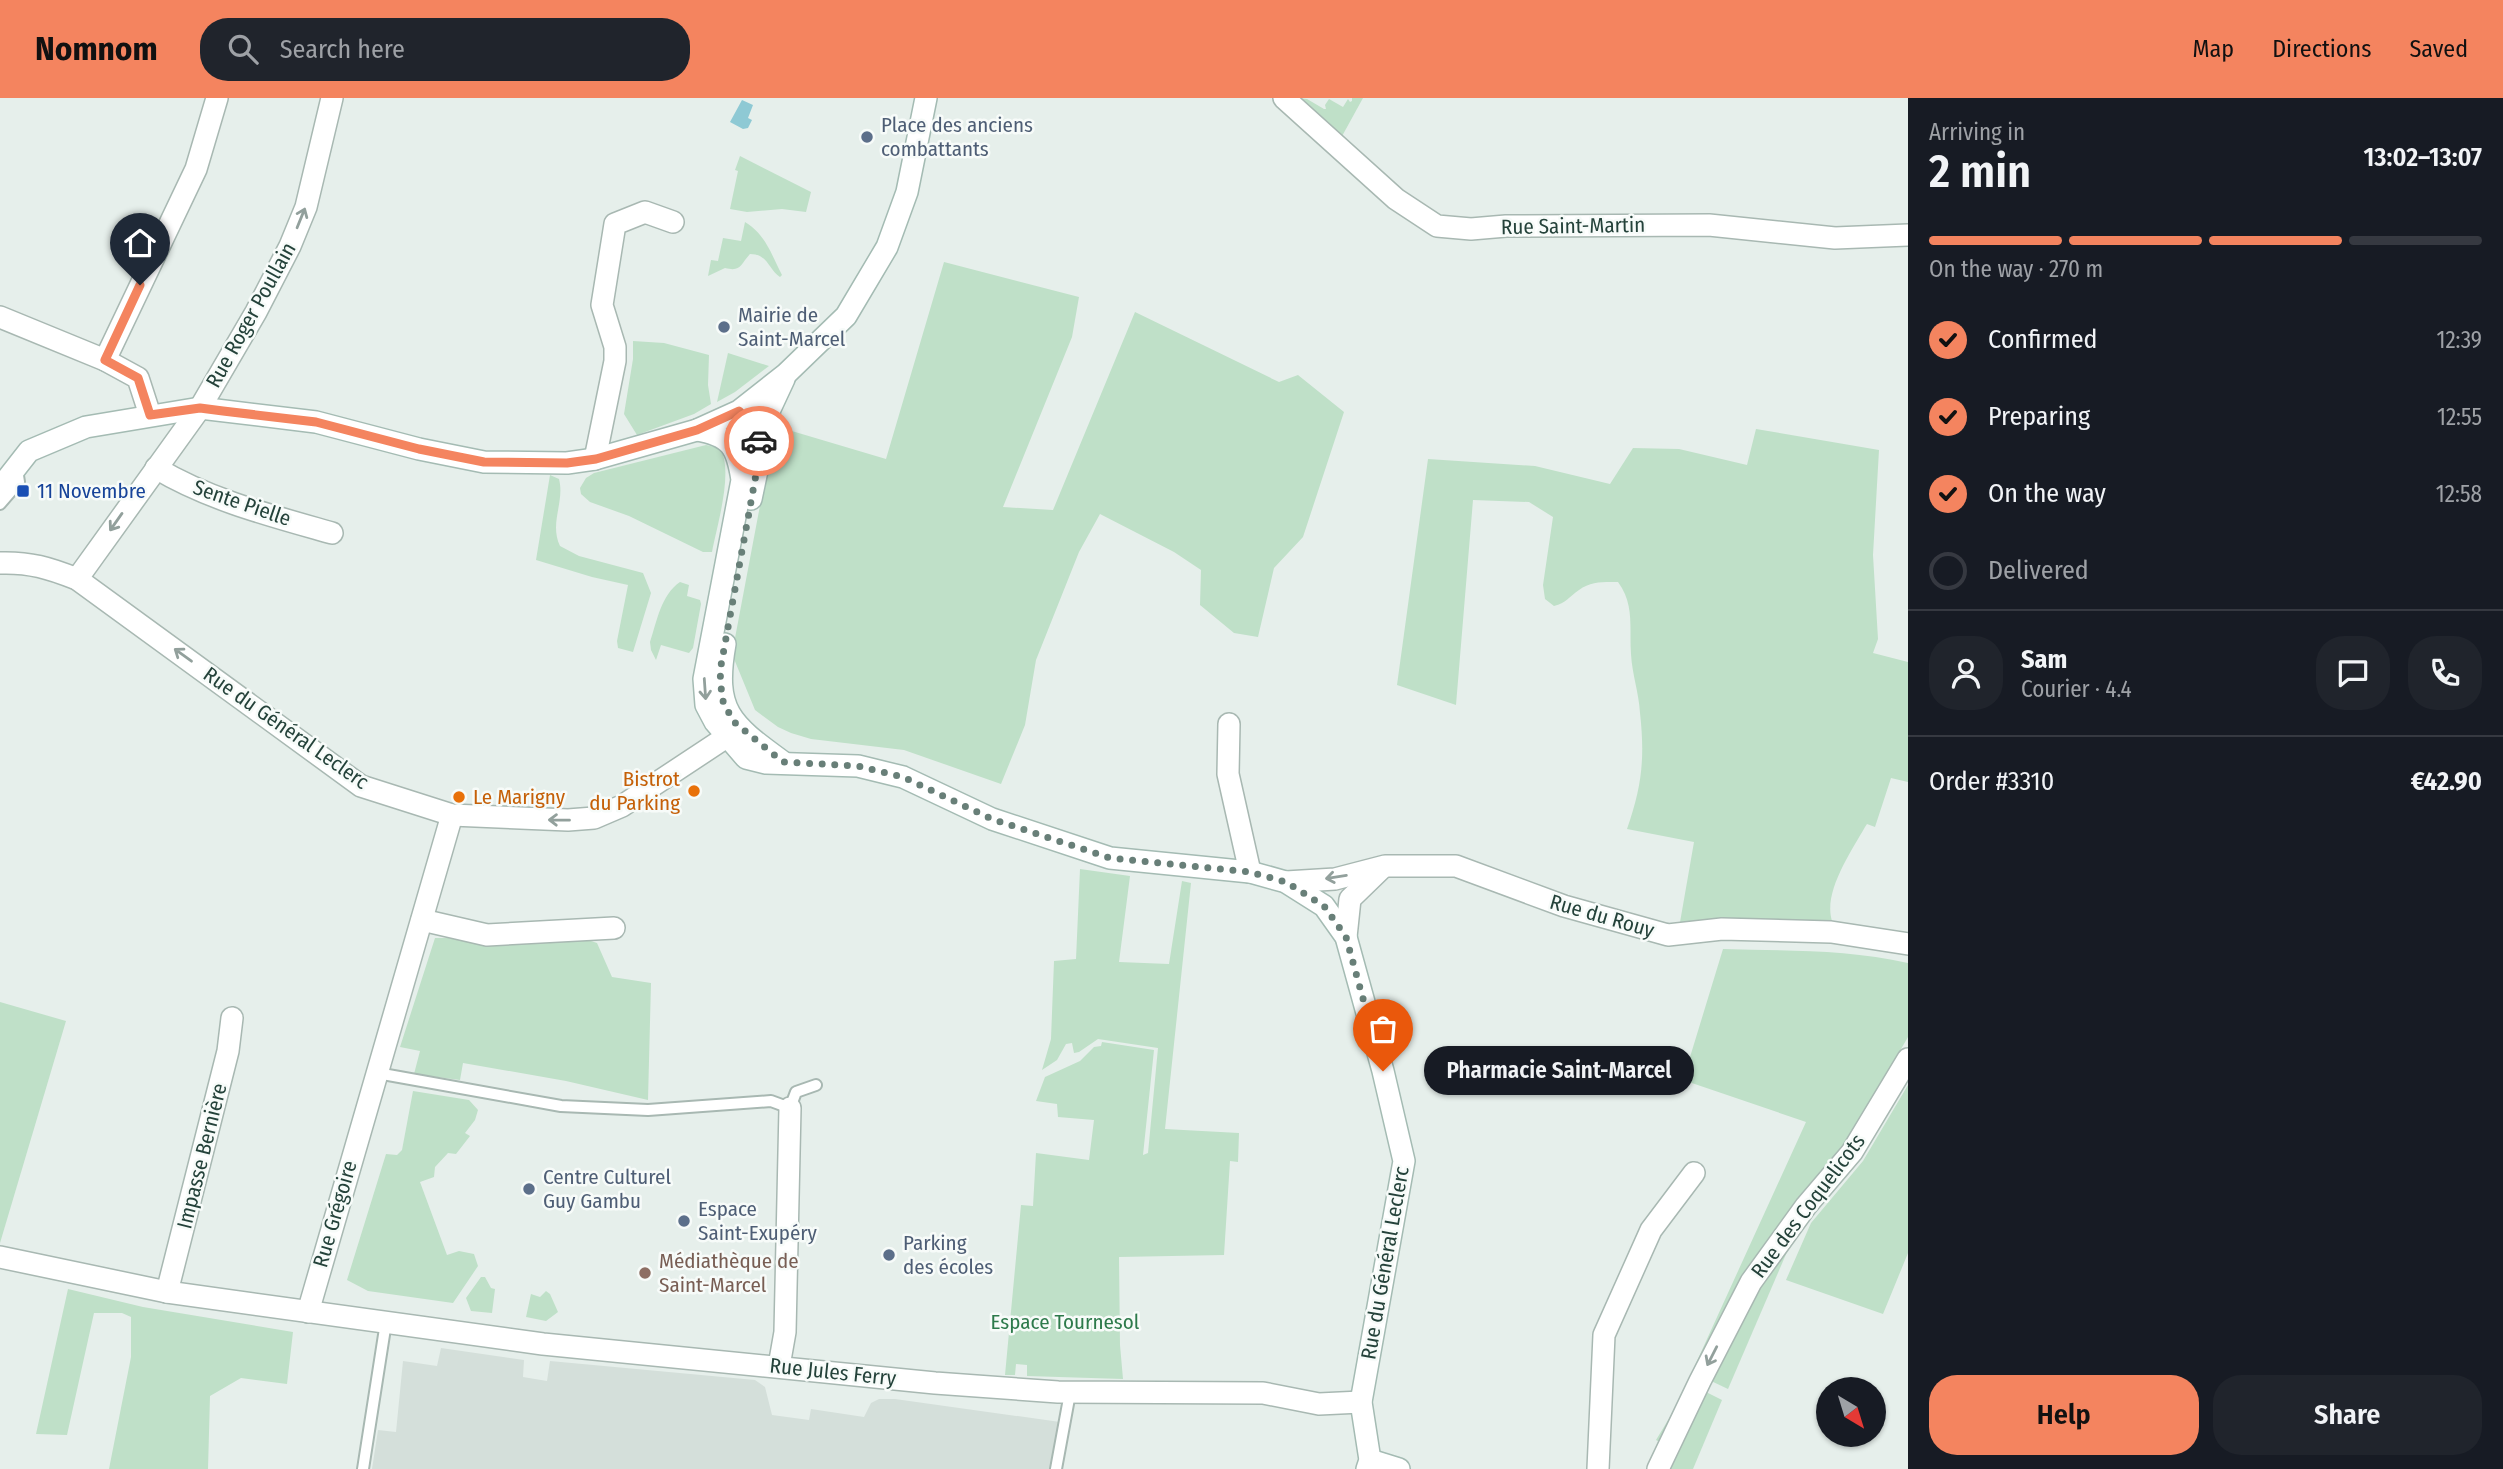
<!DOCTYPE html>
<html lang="en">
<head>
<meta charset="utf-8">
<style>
	:root { --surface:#171b24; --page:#20242c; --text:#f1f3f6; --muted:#9ea1a6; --line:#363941; --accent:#f4845f }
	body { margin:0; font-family:"Fira Sans Condensed",sans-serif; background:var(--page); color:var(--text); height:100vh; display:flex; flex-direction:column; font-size:26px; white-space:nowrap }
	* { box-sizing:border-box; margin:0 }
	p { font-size:23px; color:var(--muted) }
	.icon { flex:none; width:38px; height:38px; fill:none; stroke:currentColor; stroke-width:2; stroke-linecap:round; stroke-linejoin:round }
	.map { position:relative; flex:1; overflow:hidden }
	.side { display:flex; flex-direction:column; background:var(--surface); width:595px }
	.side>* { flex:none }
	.needle { width:46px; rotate:142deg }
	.tools { position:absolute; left:1816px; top:1279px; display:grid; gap:14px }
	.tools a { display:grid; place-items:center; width:70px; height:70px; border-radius:50%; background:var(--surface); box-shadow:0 2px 5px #0004; font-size:35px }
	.pin { position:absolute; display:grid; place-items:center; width:60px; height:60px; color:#fff; margin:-72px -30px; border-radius:50% 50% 50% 0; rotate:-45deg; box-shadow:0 0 7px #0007 }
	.pin .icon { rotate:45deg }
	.courier { position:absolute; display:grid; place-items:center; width:70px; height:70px; margin:-35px; border:5px solid #f4845f; border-radius:50%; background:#fff; color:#222; box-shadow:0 2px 9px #0007 }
	.bubble { position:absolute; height:49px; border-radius:24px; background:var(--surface); box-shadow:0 2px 5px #0004; font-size:23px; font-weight:600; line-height:49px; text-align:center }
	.summary em { font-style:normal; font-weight:600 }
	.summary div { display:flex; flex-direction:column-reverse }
	.summary { display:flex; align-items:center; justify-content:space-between; height:119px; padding:0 21px }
	h1 { font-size:46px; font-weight:600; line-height:52px }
	.bar { display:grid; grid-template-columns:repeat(4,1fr); gap:10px 7px; align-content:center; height:84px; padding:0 21px }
	.bar i { height:9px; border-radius:5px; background:var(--line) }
	.bar .selected { background:var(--accent) }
	.bar p { grid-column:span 4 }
	.line { display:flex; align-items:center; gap:18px; padding:0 21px; border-top:2px solid var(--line) }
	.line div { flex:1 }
	.round { display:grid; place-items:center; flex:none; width:74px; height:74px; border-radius:28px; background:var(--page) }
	ol { padding:0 21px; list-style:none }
	li { display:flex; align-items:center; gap:21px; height:77px }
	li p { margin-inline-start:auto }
	li .icon { padding:7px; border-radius:50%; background:var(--accent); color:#111; stroke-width:4 }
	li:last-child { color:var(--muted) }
	li i { width:38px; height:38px; border:4px solid var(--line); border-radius:50% }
	.button { display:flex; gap:14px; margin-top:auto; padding:14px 21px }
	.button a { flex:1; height:80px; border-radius:28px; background:var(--accent); color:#111; font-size:28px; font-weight:600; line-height:80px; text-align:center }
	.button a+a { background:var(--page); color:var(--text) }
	header { display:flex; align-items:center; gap:42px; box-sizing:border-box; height:98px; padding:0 35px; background:var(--accent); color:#111 }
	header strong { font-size:33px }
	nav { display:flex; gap:38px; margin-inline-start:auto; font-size:24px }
	.search { width:490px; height:63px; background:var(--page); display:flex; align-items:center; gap:18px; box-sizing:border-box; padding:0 24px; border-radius:28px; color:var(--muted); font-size:26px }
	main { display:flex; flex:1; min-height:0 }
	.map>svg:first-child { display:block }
</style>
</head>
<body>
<header>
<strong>Nomnom</strong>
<div class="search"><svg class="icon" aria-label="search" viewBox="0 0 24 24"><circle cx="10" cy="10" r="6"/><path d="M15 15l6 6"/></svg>Search here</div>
<nav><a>Map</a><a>Directions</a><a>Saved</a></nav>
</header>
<main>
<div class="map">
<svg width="1908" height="1371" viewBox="0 0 1908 1371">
	<rect width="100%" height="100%" fill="#e6efeb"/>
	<polygon fill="#d4dfda" points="441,1250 524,1262 523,1279 547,1283 550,1263 755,1282 765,1289 772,1317 809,1322 811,1311 864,1319 871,1305 879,1301 895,1301 1060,1324 1052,1371 372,1371 378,1332 396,1334 403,1263 437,1268"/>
	<g fill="#bfe0c8">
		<polygon points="1299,0 1307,1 1324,11 1326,11 1325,7 1329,1 1343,9 1348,1 1350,4 1352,3 1352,0 1363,0 1341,40"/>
		<polygon points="740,58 811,94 806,114 782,111 747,114 730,111 738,73 735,72"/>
		<path d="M745 124C766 137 771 156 782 177L780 179C768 171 768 156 750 156 740 167 741 174 725 170L708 178 711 162 718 163 723 140 741 143Z"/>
		<polygon points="944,164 1079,199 1072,239 1003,409 1053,412 1135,214 1279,284 1298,277 1344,314 1303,439 1274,470 1258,539 1234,535 1200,507 1201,472 1174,454 1100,416 1079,454 1036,562 1025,627 1001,686 904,652 811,641 791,635 778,629 755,612 732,556 775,328 886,361"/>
		<polygon points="633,243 664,245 709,257 708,287 711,306 694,316 637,337 624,316 633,261"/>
		<polygon points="728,255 769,268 735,294 717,304"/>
		<path d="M1756 331 1879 352 1873 457 1878 541 1873 555 1908 564V684L1891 680 1875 729 1867 726 1865 729C1851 754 1823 794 1832 823L1720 825 1679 830 1694 744 1627 731C1642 688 1645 660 1640 615 1639 595 1632 576 1631 556 1629 530 1635 507 1618 484 1604 484 1591 483 1579 492 1569 499 1566 505 1554 508L1545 501 1543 487 1553 419 1529 404 1473 402 1456 607 1397 587 1428 361 1535 368 1610 386 1633 350 1679 351 1747 367Z"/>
		<path d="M706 347 720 350C734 373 717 427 712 454H703L629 418 590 404 581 396 580 390 586 380 594 375Z"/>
		<path d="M550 377 559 381C565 404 549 425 560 448L579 458 643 475 651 495 633 554 618 550 617 543 628 487 592 479 536 462Z"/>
		<path d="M680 484 689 487 687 498 700 502 701 506 693 550 689 555 661 547 656 562 651 552 650 544C657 523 661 497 680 484Z"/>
		<polygon points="1080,771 1130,778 1119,864 1169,866 1182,783 1191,785 1165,1031 1239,1035 1238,1064 1230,1063 1224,1157 1119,1159 1120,1247 1123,1281 1027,1278 1027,1267 1016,1266 1015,1277 1005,1277 1021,1107 1033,1108 1036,1055 1089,1062 1094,1022 1058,1019 1057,1006 1036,1003 1045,979 1080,963 1094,949 1101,948 1102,944 1154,952 1143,1057 1148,1055 1158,950 1098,941 1079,954 1074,955 1072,945 1066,946 1057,962 1042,972 1051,941 1054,863 1076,861"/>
		<polygon points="435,840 448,840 479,846 588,842 597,845 612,879 651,885 648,1002 566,983 463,965 460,982 414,976 420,953 400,949"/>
		<path d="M1723 851C1785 853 1847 851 1908 865V939L1842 1053 1661 1345 1656 1342 1676 1309 1806 1024 1683 982Z"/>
		<polygon points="0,904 66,923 0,1145"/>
		<polygon points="1908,987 1908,1155 1883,1216 1786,1182 1811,1125 1863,1063"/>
		<polygon points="413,993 469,1002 478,1012 475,1022 465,1035 470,1038 456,1056 448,1055 435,1069 434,1079 420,1084 447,1157 459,1153 474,1156 478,1168 453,1205 368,1193 347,1182 386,1056 397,1057 402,1052"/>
		<polygon points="1796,1133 1728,1291 1709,1282 1755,1188"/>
		<polygon points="481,1179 485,1179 491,1190 495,1191 492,1215 471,1213 466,1200"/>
		<polygon points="68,1191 143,1209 293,1234 287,1286 241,1280 210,1298 208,1371 109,1371 131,1259 131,1219 122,1215 94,1215 67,1337 36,1336"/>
		<polygon points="546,1193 550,1196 558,1214 546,1223 526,1219 531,1196 540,1199"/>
		<polygon points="1704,1293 1722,1302 1693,1371 1666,1371"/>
	</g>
	<polygon fill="#8ec9d4" points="742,2 753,7 748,20 752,22 748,30 743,31 730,24"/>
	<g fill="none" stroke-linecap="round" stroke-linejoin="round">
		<g stroke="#a8b8b2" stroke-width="14">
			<g id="lane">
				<polyline points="0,406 19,384 17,371"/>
				<polyline points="377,975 561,1008 648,1012 771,1003 790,1010 796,994 816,987"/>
				<polyline points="363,1371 386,1224"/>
				<polyline points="1056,1371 1070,1295"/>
			</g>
		</g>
		<g stroke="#a8b8b2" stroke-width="24">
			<g id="street">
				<polyline points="1284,0 1396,101 1437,128 1471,131 1506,128 1709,127 1835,140 1908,137"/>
				<polyline points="0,219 105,262 138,280 150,317"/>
				<polyline points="105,262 196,71 217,0"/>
				<polyline points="595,361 615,263 615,249 602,207 615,126 645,114 673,124"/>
				<path d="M156 370C209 402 272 418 332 435"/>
				<path d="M0 465C30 464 49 470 77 481L361 688 452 717 568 722 594 720 622 708 740 630"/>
				<polyline points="77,481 200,310 256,214 290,148 306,109 332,0"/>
				<polyline points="1229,626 1228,676 1250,774"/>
				<polyline points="1286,784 1335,781 1385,768 1456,768 1564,808 1668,837 1722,831 1831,834 1908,846"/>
				<polyline points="422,822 487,837 614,830"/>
				<polyline points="1346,839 1350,801 1381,771"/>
				<polyline points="0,1159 167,1194 543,1246 935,1285 1058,1294 1263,1295 1319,1306 1361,1304"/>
				<polyline points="167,1194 228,953 232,920"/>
				<polyline points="308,1214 452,717"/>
				<polyline points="779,1268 785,1234 790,1010"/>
				<polyline points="1598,1371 1604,1237 1651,1132 1694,1075"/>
				<polyline points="1658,1371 1700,1283 1751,1184 1806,1108 1852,1054 1908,961"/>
			</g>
		</g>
		<g stroke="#a4bbb3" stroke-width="24">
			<g id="secondary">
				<path d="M697 332C731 338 737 349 742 382L704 581 706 607 715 624 746 660 766 665 858 668 903 679 992 721 1110 760 1250 774 1286 784 1324 808 1346 839 1383 973 1404 1063 1361 1304 1370 1362 1367 1371"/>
				<polyline points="0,390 29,353 86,329 200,310 316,324 419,351 484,364 567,365 595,361 697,332 739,313 786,276 846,218 887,149 907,94 926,0"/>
				<polyline points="751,401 770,311 784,281"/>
				<path d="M725 546C713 614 731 626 783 664"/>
				<polyline points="1370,1362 1399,1371"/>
			</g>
		</g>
		<use href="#lane" stroke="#fff" stroke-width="10"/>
		<use href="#street" stroke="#fff" stroke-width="21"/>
		<use href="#secondary" stroke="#fff" stroke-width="21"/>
	</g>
	<defs><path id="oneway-shaft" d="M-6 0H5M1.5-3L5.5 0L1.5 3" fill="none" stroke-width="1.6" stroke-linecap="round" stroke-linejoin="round" transform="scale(1.75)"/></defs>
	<g stroke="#92a09c">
		<use href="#oneway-shaft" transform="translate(301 120) rotate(-68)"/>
		<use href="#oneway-shaft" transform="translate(116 424) rotate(125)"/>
		<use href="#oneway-shaft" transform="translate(183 557) rotate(-144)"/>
		<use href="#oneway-shaft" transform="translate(705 591) rotate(86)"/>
		<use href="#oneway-shaft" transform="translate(559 722) rotate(-179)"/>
		<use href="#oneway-shaft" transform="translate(1336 779) rotate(171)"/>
		<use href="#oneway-shaft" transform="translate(1712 1258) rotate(117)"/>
	</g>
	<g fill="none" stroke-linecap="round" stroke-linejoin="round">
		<polyline stroke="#687f78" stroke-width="7" stroke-dasharray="0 12.6" points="759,343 761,349 720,573 722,601 733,623 783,664 858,668 903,679 992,721 1110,760 1250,774 1286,784 1324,808 1346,839 1383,973"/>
		<polyline stroke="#f4845f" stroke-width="9" points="140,187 105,262 138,280 150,317 200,310 223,313 316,324 419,351 484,364 567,365 596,361 697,332 739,313 756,332 759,343"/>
	</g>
	<g fill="#5c6f8a" stroke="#f7fbf9" stroke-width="2.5">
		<circle cx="867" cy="39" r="7"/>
		<circle cx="724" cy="229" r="7"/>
		<circle cx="529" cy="1091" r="7"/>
		<circle cx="684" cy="1123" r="7"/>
		<circle cx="889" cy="1157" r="7"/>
	</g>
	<rect fill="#1a4fb4" stroke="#f7fbf9" stroke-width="2.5" x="16" y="386" width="14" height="14" rx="3.5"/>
	<g fill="#e8710a" stroke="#f7fbf9" stroke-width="2.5">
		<circle cx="694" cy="693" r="7"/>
		<circle cx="459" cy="699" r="7"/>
	</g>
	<circle fill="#8d6e63" stroke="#f7fbf9" stroke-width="2.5" cx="645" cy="1175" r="7"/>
	<g text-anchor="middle" stroke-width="5" stroke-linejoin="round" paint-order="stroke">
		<g font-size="21" fill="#4e5e75" stroke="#f7fbf9" text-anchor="start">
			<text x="881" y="34">Place des anciens<tspan x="881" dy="24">combattants</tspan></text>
			<text x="738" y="224">Mairie de<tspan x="738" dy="24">Saint-Marcel</tspan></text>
			<text x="543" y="1086">Centre Culturel<tspan x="543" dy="24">Guy Gambu</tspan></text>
			<text x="698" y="1118">Espace<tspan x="698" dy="24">Saint-Exupéry</tspan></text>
			<text x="903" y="1152">Parking<tspan x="903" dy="24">des écoles</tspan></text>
		</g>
		<g font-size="21" fill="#24423a" stroke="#f7fbf9">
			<text transform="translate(1573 128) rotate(-1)" y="7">Rue Saint-Martin</text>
			<text transform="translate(251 217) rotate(-61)" y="7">Rue Roger Poullain</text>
			<text transform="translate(242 405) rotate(19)" y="7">Sente Pielle</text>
			<text transform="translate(286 630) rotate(35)" y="7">Rue du Général Leclerc</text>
			<text transform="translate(1602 818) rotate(16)" y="7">Rue du Rouy</text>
			<text transform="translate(202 1058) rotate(-76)" y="7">Impasse Bernière</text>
			<text transform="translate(1808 1108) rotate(-53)" y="7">Rue des Coquelicots</text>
			<text transform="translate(335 1116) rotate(-74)" y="7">Rue Grégoire</text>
			<text transform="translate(1385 1165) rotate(-80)" y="7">Rue du Général Leclerc</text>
			<text transform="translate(833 1274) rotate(6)" y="7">Rue Jules Ferry</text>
		</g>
		<g font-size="21" fill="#164399" stroke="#f7fbf9" text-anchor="start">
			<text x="37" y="400">11 Novembre</text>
		</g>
		<g font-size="21" fill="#c56008" stroke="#f7fbf9" text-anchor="end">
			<text x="680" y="688">Bistrot<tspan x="680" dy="24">du Parking</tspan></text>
			<text x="473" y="706" text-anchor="start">Le Marigny</text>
		</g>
		<g font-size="21" fill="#785e54" stroke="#f7fbf9" text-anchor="start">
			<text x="659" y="1170">Médiathèque de<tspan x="659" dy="24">Saint-Marcel</tspan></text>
		</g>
		<g font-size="21" fill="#2d7a4b" stroke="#f7fbf9">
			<text x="1065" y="1231">Espace Tournesol</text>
		</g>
	</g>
</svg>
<div class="tools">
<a><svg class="needle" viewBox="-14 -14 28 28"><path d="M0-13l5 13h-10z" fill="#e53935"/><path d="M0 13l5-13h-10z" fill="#9ea1a6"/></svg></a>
</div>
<div class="pin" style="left:1383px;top:973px;background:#ea580c"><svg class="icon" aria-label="bag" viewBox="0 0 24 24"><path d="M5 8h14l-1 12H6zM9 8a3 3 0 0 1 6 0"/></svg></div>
<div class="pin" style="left:140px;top:187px;background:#1f2937"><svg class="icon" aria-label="home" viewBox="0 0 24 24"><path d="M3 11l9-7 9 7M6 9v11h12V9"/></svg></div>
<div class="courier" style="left:759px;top:343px"><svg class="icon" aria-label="car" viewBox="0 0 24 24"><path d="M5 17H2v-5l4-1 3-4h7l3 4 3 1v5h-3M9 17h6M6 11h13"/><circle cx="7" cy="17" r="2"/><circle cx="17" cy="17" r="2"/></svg></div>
<div class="bubble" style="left:1424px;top:948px;width:270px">Pharmacie Saint-Marcel</div>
</div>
<section class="side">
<div class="summary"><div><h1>2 min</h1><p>Arriving in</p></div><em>13:02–13:07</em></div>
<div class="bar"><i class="selected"></i><i class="selected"></i><i class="selected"></i><i></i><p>On the way · 270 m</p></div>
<ol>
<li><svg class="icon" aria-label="check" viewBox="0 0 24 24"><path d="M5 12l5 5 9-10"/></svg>Confirmed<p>12:39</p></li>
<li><svg class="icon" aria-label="check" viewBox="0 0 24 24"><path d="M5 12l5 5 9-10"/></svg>Preparing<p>12:55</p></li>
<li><svg class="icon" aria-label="check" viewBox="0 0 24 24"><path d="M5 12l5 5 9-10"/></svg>On the way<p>12:58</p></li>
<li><i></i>Delivered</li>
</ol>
<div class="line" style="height:126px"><a class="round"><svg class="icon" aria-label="person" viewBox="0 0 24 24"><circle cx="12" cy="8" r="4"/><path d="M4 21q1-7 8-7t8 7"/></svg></a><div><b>Sam</b><p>Courier · 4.4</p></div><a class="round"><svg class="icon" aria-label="chat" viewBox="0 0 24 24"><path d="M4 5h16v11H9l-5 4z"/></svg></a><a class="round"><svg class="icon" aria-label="phone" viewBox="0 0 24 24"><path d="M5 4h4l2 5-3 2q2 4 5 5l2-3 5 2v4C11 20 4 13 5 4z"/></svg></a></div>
<div class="line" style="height:91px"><div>Order #3310</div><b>€42.90</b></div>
<div class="button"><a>Help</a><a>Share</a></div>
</section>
</main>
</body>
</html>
